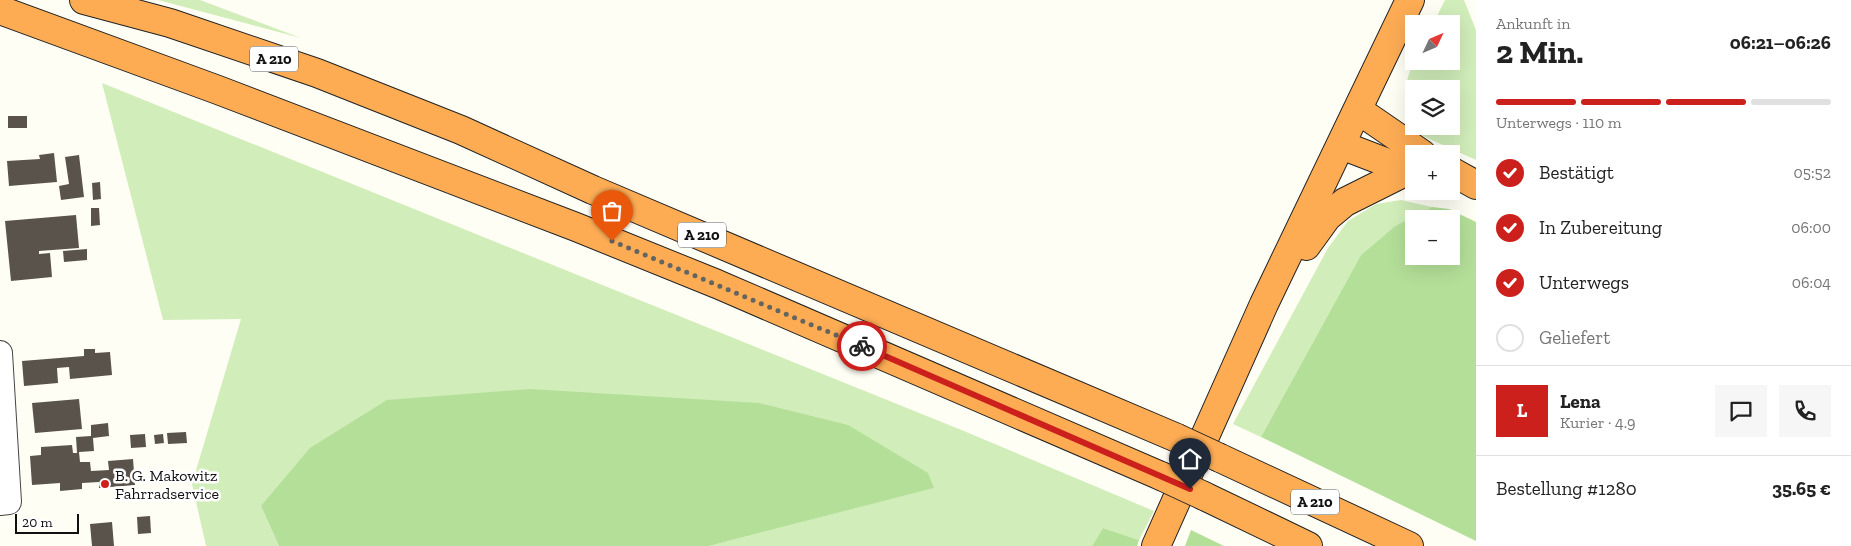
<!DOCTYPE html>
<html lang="de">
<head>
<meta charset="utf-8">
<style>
	:root { --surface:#fff; --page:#f6f6f6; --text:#222; --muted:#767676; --line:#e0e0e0; --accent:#cc201d }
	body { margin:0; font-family:"Zilla Slab",serif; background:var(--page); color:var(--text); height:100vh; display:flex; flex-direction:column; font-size:19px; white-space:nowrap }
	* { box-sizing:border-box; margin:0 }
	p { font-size:16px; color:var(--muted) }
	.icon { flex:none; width:28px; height:28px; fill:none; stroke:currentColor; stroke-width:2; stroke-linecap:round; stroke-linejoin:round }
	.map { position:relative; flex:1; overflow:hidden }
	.details { display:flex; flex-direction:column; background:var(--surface); width:375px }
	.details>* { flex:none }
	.needle { width:32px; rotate:46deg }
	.fabs { position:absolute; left:1405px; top:15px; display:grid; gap:10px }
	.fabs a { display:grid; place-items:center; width:55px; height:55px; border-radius:0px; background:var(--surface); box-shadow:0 5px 20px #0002; font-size:25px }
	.scale { position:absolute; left:15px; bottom:12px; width:64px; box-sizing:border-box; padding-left:5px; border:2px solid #111; border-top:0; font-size:14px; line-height:18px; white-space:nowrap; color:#111; -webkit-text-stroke:4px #fff; paint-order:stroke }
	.pin { position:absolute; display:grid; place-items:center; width:42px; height:42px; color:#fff; margin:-51px -21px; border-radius:50% 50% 50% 0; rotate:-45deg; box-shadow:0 0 5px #0007 }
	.pin .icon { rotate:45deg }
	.courier { position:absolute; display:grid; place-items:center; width:50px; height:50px; margin:-25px; border:4px solid #cc201d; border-radius:50%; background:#fff; color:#222; box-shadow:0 1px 6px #0007 }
	.summary em { font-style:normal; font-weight:700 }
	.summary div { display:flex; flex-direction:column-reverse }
	.summary { display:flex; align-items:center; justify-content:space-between; height:85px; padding:0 20px }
	h1 { font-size:32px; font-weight:700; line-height:38px }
	.bar { display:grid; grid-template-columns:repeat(4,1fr); gap:8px 5px; align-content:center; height:60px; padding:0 20px }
	.bar i { height:6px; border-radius:4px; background:var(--line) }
	.bar .active { background:var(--accent) }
	.bar p { grid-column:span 4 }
	.line { display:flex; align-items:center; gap:12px; padding:0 20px; border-top:1px solid var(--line) }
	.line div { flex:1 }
	.round { display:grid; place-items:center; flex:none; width:52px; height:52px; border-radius:0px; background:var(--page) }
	ol { padding:0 20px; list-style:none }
	li { display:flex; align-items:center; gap:15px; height:55px }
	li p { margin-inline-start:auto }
	li .icon { padding:5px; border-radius:50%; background:var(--accent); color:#fff; stroke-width:4 }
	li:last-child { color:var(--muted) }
	li i { width:28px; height:28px; border:2px solid var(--line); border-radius:50% }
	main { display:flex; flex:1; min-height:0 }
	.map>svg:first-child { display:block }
</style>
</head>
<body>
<main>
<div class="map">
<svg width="1476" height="546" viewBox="0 0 1476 546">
	<rect width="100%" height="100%" fill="#fffef4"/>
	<g fill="#d1edba">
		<polygon points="158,0 200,0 301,38"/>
		<path d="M1445 0H1464L1476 30V160L1423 136 1416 126H1451V89H1414V123C1400 105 1405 80 1414 61H1451V24H1433Z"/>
		<polygon points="102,83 959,429 1154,511 1139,540 1103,528 1092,546 709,546 933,488 261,506 279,546 206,546 192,484 241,319 163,320"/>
		<polygon points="1401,200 1432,207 1395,226 1361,255 1261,437 1233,424 1328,248 1348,221 1376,204"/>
	</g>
	<g fill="#b4df98" fill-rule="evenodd">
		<path d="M1432 207 1449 209 1476 222V541L1261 437 1361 255 1395 226ZM1414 219H1451V256H1414Z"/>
		<polygon points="530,389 759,403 848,425 928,473 934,488 709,546 279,546 261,506 310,448 387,400"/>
		<polygon points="1103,528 1139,540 1137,546 1092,546"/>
		<polygon points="1191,530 1224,546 1185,546"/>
	</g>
	<g fill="#5a534c">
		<rect x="8" y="116" width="19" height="12"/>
		<polygon points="54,153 57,182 9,186 7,161 40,159 39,155"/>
		<polygon points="79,155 84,197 61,200 59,186 69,184 65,157"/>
		<polygon points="100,182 101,199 93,200 92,183"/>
		<polygon points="91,208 99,208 100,225 91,226"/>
		<polygon points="76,215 79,248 39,251 39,254 50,253 52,277 11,281 5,221"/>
		<polygon points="87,249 87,260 64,262 63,251"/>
		<polygon points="84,349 95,349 95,353 110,352 112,375 70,379 69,367 57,368 58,383 24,386 22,361 84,356"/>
		<polygon points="79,399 82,429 35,433 32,403"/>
		<polygon points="108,423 109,436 93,438 94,451 79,452 80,462 90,462 91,471 109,470 108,461 133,459 135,485 99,488 99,482 82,483 82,489 60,491 60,483 32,485 30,456 41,455 41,447 72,445 73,453 77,453 76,437 91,436 91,425"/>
		<polygon points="186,432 187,443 168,444 167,433"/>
		<polygon points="145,434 146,447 131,448 130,435"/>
		<polygon points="163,434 164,443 155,444 154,435"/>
		<polygon points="150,516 151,533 138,534 137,517"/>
		<polygon points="112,522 114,546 92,546 90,524"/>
	</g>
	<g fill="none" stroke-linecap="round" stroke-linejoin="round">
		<g stroke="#444" stroke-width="26">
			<polyline id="minor" points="0,353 9,502 0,503"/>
		</g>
		<g stroke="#222" stroke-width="30">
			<g id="highway">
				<polyline points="84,0 170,23 317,73 461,130 593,190 1177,438"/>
				<polyline points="0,10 218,90 576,227 717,284 1161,476"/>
				<polyline points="1358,110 1422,154"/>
				<polyline points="1341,145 1414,173"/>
				<polyline points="1451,171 1476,185"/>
				<polyline points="1306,246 1327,217 1345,202 1407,171"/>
				<polyline points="1220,458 1409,546"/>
				<polyline points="1204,496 1308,546"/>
				<polyline points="1156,546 1264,304 1410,0"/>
			</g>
		</g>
		<use href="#minor" stroke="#fff" stroke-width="24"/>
		<use href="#highway" stroke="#fdac54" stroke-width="28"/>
		<g stroke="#222" stroke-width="30" stroke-linecap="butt">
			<g id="highway-bridge">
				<polyline points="1177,438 1220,458"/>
				<polyline points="1161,476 1204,496"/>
			</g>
		</g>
		<use href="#highway-bridge" stroke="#fdac54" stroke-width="28"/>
	</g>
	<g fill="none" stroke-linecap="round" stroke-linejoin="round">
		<polyline stroke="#646460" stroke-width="5" stroke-dasharray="0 9" points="612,241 862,346"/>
		<polyline stroke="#cc201d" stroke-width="6" points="862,346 1190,489"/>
	</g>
	<circle fill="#cc201d" stroke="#fff" stroke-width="2" cx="105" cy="484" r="5"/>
	<g text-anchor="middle" stroke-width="5" stroke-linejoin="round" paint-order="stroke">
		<g fill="#fff" stroke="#585858" stroke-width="1">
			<rect x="250" y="46.5" width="48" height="25" rx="4"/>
			<rect x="678" y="222.5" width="48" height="25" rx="4"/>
			<rect x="1291" y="489.5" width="48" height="25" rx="4"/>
		</g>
		<g font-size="15" font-weight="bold" fill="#111">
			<text x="274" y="64">A 210</text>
			<text x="702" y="240">A 210</text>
			<text x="1315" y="507">A 210</text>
		</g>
		<g font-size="16" fill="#111" stroke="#fff" text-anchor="start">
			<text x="115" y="481">B. G. Makowitz<tspan x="115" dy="18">Fahrradservice</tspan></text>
		</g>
	</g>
</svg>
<div class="fabs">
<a><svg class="needle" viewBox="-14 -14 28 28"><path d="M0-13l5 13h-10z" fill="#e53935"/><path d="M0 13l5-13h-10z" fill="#767676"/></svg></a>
<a><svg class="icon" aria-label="layers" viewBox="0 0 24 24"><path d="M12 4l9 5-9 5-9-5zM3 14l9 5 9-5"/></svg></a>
<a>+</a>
<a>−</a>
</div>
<div class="scale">20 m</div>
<div class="pin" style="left:612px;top:241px;background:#ea580c"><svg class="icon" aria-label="bag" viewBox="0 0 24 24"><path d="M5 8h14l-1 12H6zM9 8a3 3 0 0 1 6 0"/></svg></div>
<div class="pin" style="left:1190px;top:489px;background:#1f2937"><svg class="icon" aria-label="home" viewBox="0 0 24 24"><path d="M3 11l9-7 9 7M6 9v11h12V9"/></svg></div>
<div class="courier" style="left:862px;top:346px"><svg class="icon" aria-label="bike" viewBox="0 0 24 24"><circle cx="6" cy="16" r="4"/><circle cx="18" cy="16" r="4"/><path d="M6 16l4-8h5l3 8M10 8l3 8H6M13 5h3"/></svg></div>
</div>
<section class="details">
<div class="summary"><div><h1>2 Min.</h1><p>Ankunft in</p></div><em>06:21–06:26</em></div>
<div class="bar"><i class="active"></i><i class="active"></i><i class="active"></i><i></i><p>Unterwegs · 110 m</p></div>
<ol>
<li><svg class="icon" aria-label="check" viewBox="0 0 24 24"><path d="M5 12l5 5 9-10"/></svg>Bestätigt<p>05:52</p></li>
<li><svg class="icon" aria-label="check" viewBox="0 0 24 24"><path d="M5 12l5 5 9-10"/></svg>In Zubereitung<p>06:00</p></li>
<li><svg class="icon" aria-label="check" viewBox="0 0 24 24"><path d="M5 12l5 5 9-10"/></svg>Unterwegs<p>06:04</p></li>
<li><i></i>Geliefert</li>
</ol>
<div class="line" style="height:90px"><b class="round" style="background:var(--accent);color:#fff">L</b><div><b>Lena</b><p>Kurier · 4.9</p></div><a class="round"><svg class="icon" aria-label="chat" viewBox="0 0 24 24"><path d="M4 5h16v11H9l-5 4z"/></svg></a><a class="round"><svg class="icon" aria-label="phone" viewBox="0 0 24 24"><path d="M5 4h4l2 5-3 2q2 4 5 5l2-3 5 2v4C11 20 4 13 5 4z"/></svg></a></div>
<div class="line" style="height:65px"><div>Bestellung #1280</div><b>35.65 €</b></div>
</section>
</main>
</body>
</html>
